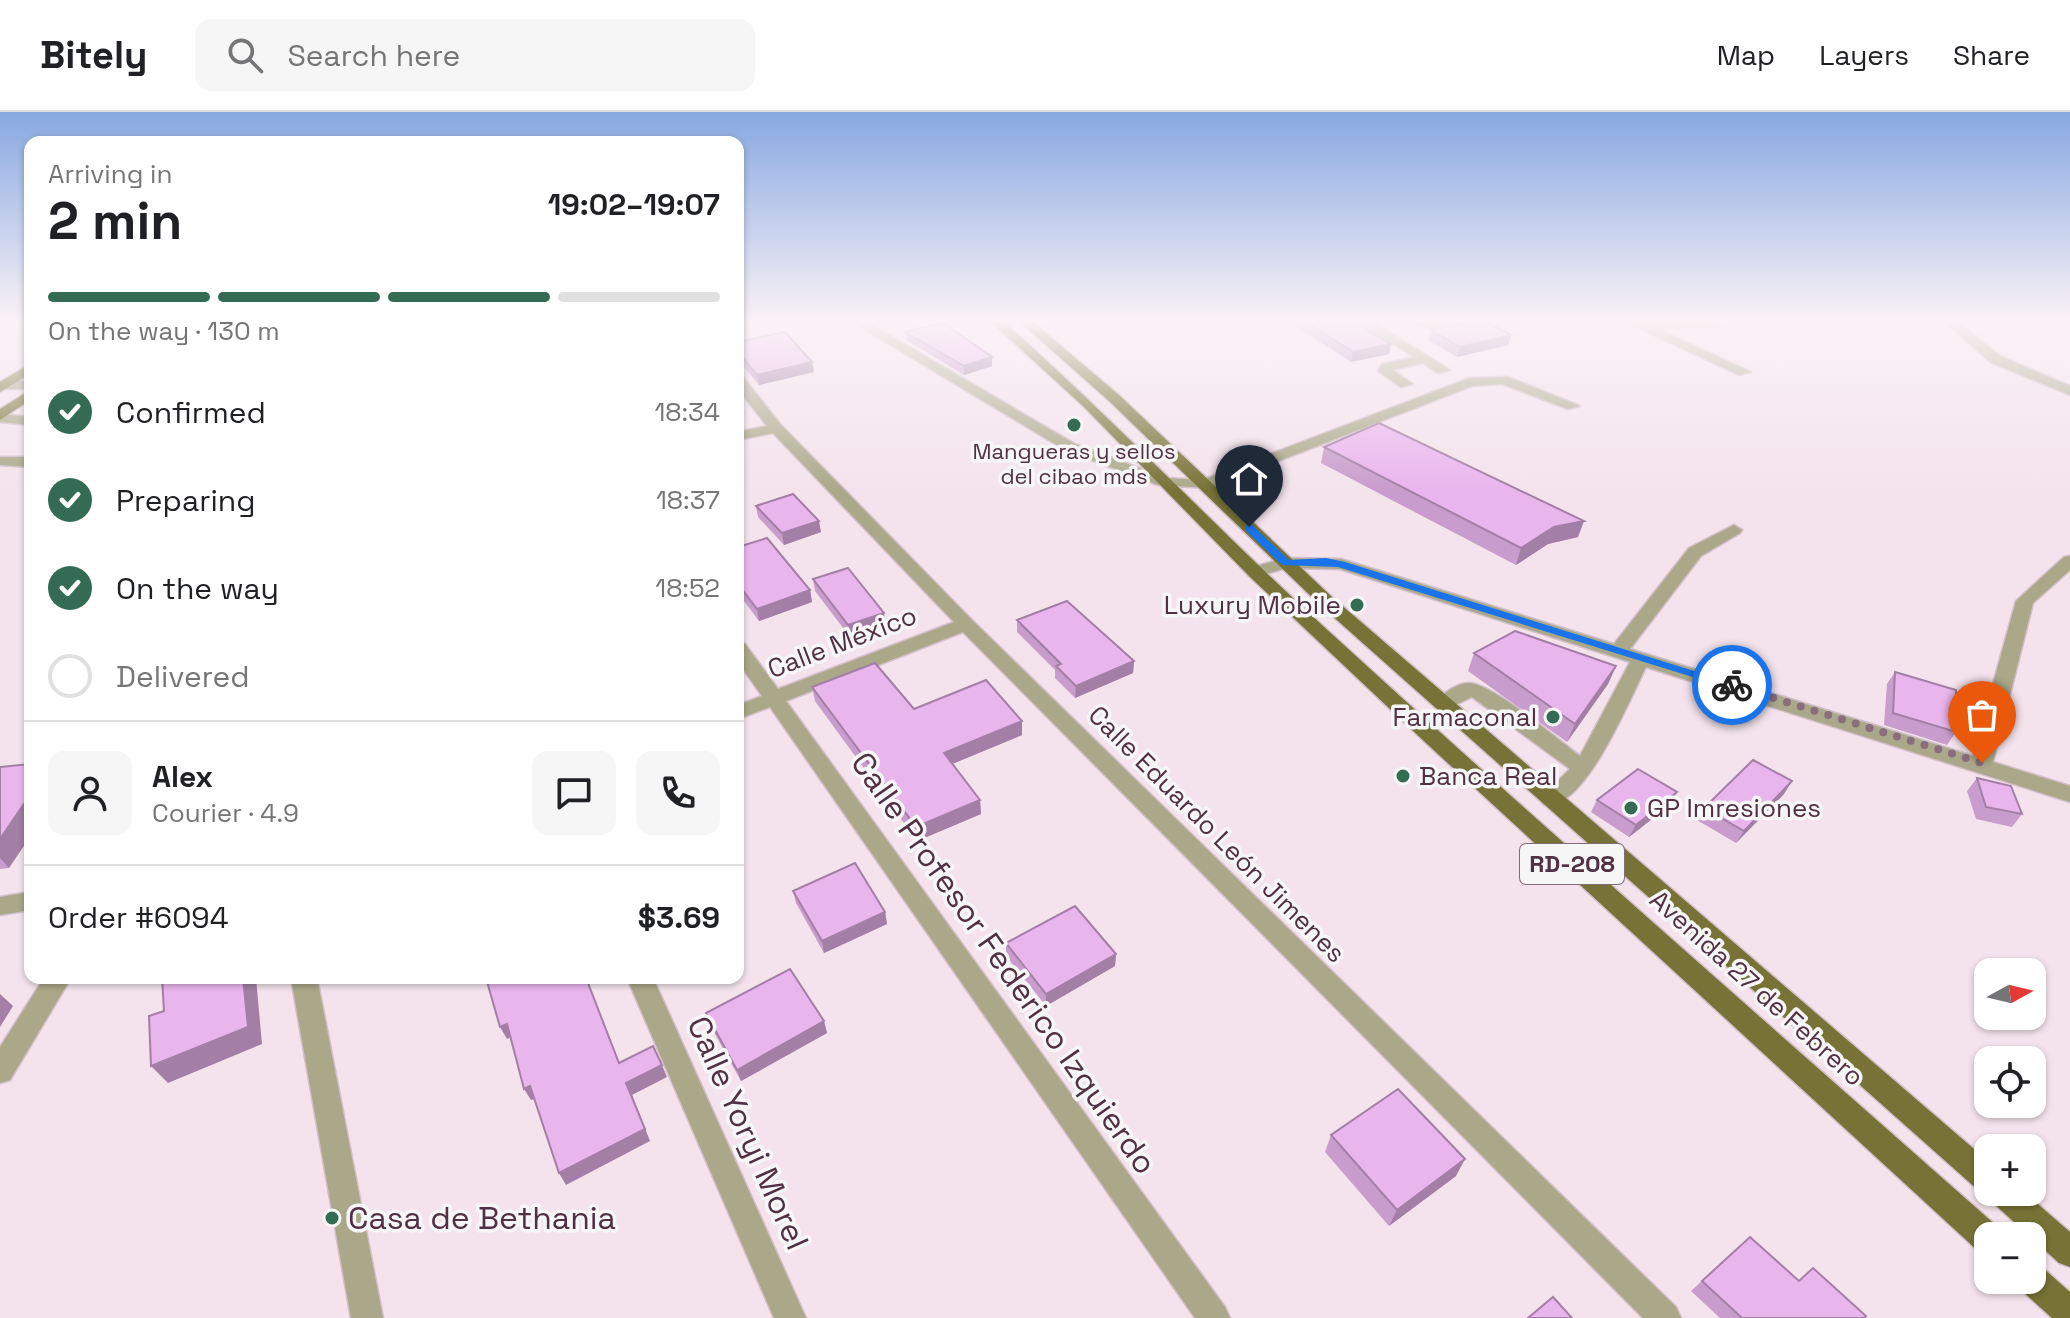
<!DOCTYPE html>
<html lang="en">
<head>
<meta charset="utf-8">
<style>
	:root { --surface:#fff; --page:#f6f6f6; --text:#202124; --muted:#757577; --line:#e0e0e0; --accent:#336b54 }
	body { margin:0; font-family:"Space Grotesk",sans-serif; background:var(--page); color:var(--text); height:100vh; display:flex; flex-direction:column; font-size:30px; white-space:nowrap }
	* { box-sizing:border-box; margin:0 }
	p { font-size:26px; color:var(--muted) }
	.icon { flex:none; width:44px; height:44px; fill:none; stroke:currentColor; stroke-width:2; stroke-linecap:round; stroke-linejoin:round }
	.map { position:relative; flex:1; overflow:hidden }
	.sheet { position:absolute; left:24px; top:24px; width:720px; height:848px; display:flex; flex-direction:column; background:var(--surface); border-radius:16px; box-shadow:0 2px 6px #0004 }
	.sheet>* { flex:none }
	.needle { width:52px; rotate:82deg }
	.controls { position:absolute; left:1974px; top:846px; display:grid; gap:16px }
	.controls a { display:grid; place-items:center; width:72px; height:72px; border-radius:16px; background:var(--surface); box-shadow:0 2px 6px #0004; font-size:40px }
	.pin { position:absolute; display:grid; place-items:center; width:68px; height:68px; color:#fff; margin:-82px -34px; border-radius:50% 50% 50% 0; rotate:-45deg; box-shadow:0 0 8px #0007 }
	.pin .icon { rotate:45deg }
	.courier { position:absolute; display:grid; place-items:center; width:80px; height:80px; margin:-40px; border:6px solid #1a73e8; border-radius:50%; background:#fff; color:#222; box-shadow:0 2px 10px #0007 }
	.head em { font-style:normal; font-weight:700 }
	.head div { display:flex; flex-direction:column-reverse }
	.head { display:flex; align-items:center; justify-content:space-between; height:136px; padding:0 24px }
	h1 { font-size:52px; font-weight:700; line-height:60px }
	.bar { display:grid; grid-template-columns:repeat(4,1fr); gap:12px 8px; align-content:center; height:96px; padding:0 24px }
	.bar i { height:10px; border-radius:6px; background:var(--line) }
	.bar .on { background:var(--accent) }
	.bar p { grid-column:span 4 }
	.line { display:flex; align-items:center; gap:20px; padding:0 24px; border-top:2px solid var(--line) }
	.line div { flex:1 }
	.round { display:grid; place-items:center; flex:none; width:84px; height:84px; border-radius:16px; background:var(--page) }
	ol { padding:0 24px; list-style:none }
	li { display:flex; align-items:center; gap:24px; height:88px }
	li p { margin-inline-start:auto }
	li .icon { padding:8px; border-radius:50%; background:var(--accent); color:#fff; stroke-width:4 }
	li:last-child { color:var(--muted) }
	li i { width:44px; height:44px; border:4px solid var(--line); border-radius:50% }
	header { display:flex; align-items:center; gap:48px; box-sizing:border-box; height:112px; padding:0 40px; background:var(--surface); border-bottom:2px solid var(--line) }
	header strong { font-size:38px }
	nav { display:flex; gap:44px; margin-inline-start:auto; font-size:28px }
	.search { width:560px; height:72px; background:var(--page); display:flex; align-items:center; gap:20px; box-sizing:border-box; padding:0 28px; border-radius:16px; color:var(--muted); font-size:30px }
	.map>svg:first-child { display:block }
</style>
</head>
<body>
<header>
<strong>Bitely</strong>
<div class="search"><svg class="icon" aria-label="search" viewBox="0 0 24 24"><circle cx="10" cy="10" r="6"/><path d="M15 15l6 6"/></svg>Search here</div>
<nav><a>Map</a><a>Layers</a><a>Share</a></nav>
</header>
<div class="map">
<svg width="2070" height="1206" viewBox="0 0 2070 1206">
	<rect width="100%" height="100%" fill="#f4e3ec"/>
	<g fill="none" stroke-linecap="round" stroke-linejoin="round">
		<g stroke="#d3bfca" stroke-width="3">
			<g id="minor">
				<polygon points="852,210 867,210 1075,332 1165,366 1202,368 1470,266 1508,265 1580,294 1568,297 1502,272 1472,274 1209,376 1158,373 1065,338"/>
				<polygon points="1359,210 1373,210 1450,258 1438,261 1423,251 1392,258 1413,272 1401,275 1378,259 1382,252 1414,245"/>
				<path d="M1414 210H1461L1467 214C1453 223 1427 219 1414 210Z"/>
				<polygon points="1625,210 1727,210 1721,214 1658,217 1751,260 1739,263"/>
				<polygon points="1945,210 1958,210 2000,244 2070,274 2070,283 1990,250"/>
				<polygon points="738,264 743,265 781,313 972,508 1676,1195 1681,1206 1643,1206 963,520 786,589 1225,1195 1230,1206 1195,1206 770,595 738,607 738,593 762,584 738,550 738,530 745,532 778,577 954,510 773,321 738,328 738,320 767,314 738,277"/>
				<rect x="0" y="269" width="30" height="8"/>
				<polygon points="0,302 30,305 30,313 0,310"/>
				<polygon points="0,345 30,345 30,355 0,353"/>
				<path d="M1734 413 1742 418 1740 421 1701 444 1630 537 1973 644 2016 489 2064 445 2070 444V458L2033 491 1993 650 2070 674V690L1646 555C1631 584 1583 704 1543 692L1540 686 1570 657 1472 585 1443 599 1433 592C1440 583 1458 570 1470 571 1497 575 1556 626 1580 644L1630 550 1340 457 1287 456 1255 465 1246 460 1249 456 1286 446 1341 447 1614 532 1689 436Z"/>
				<polygon points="30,780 30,798 0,803 0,785"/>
				<polygon points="44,866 71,866 10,968 0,971 0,935"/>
				<polygon points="291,866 317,866 383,1206 351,1206"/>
				<polygon points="627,866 653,866 806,1206 774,1206"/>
			</g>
		</g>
		<g stroke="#d3bfca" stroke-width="3">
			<g id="major">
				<path d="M991 210H1004C1114 307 1214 414 1322 513 1545 717 1773 916 1999 1116L2002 1124H1988V1142L1977 1138 1426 631 1249 464 1084 295Z"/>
				<polygon points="1020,210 1033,210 1119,283 1332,485 1988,1049 1988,1080 2024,1080 2070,1120 2070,1155 2059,1151 1992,1090 1988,1082 1978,1078 1320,493 1109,289"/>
				<polygon points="30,252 30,262 0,280 0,270"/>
				<polygon points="30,278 30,288 0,308 0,297"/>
				<polygon points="2032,1151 2043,1156 2070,1180 2070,1206 2052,1206 2021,1178 2017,1168 2032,1168"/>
			</g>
		</g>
		<use href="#minor" fill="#aaa889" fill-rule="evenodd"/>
		<use href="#major" fill="#777235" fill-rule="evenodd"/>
	</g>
	<g fill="#c89ccc">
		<polygon points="1289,210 1354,210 1389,242 1351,250"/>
		<polygon points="1431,218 1511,223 1508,233 1457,245 1428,228"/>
		<polygon points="905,220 992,245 992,254 964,263 906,228"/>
		<polygon points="738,230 812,250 814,260 759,273 738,248"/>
		<polygon points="1324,335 1578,425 1548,432 1516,453 1321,351"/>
		<polygon points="756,394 821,420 784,433 758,405"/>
		<polygon points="738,435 810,478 812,490 759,509 738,481"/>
		<polygon points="813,467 885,513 850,525 815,479"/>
		<polygon points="1017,508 1134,549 1133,561 1075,586 1055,566 1055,558 1017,520"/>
		<polygon points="1474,541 1616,554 1608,572 1567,630 1468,559"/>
		<polygon points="1895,560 1956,620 1947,633 1884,613 1887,572"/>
		<polygon points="812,575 914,597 1022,609 1022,623 952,652 980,688 981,702 917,729 815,589"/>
		<polygon points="0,655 9,756 0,757"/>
		<polygon points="1977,666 2022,702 2012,715 1976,707 1967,679"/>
		<polygon points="1677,680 1670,693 1629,725 1591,700 1597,688"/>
		<polygon points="1784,682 1736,731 1697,708 1704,696"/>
		<polygon points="793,779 885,800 887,812 824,841 796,791"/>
		<polygon points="1006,831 1116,842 1115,854 1046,894 1006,844"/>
		<polygon points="706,901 824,909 827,921 741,969 710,913"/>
		<polygon points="1331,1023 1456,1064 1389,1114 1325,1040"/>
		<polygon points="1702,1169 1799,1169 1864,1206 1720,1206 1691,1179"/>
	</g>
	<g fill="#a37fa6">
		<polygon points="1511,223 1508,233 1457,245 1460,235"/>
		<polygon points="1391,232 1389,242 1351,250 1353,240"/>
		<polygon points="992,245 992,254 964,263 964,254"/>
		<polygon points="812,250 814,260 759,273 757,263"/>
		<polygon points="819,409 821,420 784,433 782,421"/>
		<polygon points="1584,409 1578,425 1548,432 1516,453 1521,436 1554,415"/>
		<polygon points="810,478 812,490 759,509 757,497"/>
		<polygon points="884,501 885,513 850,525 848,513"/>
		<polygon points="1134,549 1133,561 1075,586 1076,574"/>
		<polygon points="1616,554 1608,572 1567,630 1575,612"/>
		<polygon points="1022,609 1022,623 945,655 944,641"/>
		<polygon points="1792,669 1784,682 1736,731 1744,719"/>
		<polygon points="1677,680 1670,693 1629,725 1636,713"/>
		<polygon points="30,683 30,725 9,756 0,746 0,727"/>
		<polygon points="980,688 981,702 917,729 916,715"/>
		<polygon points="885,800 887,812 824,841 822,829"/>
		<polygon points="1116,842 1115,854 1046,894 1046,882"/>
		<polygon points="243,866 256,866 262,932 168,971 151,954"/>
		<polygon points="0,882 13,894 0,915"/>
		<polygon points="824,909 827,921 741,969 737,958"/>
		<polygon points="507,912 513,924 507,927 500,915"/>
		<polygon points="662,953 667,965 632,983 650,1029 566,1073 559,1061 626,971"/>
		<polygon points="530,974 537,986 531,988 524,977"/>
		<polygon points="1465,1047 1456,1064 1389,1114 1397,1098"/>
	</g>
	<g fill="#e9b5ed" stroke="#a37fa6" stroke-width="2">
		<polygon points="1306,210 1354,210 1391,232 1353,240"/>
		<polygon points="1470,210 1487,210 1511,223 1460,235 1431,218"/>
		<polygon points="943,211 992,245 964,254 905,220"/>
		<polygon points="785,220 812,250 757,263 738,240 738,230"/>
		<polygon points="1379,311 1584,409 1554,415 1521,436 1324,335"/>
		<polygon points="793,382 819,409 782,421 756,394"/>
		<polygon points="767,426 810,478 757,497 738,472 738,435"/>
		<polygon points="848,456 884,501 848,513 813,467"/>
		<polygon points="1067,489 1134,549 1076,574 1056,554 1061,552 1017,508"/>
		<polygon points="1515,519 1616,554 1575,612 1474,541"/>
		<polygon points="875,551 914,597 986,568 1022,609 944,641 980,688 916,715 812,575"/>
		<polygon points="1895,560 1956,578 1956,620 1893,601"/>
		<polygon points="1753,648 1792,669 1744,719 1704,696"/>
		<polygon points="30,652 30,683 0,727 0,655"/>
		<polygon points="1638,657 1677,680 1636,713 1597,688"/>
		<polygon points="1977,666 2011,674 2022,702 1986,695"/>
		<polygon points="855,751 885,800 822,829 793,779"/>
		<polygon points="1075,794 1116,842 1046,882 1006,831"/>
		<polygon points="790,857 824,909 737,958 706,901"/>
		<polygon points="162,866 243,866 248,915 151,954 149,904 164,899"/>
		<polygon points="486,866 586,866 619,951 653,934 662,953 626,971 645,1017 559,1061 530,974 524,977 507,912 500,915"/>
		<polygon points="1398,977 1465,1047 1397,1098 1331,1023"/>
		<polygon points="1750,1125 1799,1169 1813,1156 1866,1204 1864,1206 1742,1206 1702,1169"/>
		<polygon points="1553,1185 1572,1206 1528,1206"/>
	</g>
	<linearGradient id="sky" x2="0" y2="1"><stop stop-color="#87a8e1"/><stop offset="0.55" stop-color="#faf2f6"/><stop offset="1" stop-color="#faf2f6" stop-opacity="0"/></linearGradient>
	<rect width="2070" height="379" fill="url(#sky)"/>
	<polygon fill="#1a73e8" points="1245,413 1252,413 1289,448 1326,446 1345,450 1739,573 1728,576 1338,455 1282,453 1245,418"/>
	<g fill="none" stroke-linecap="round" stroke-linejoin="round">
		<polyline stroke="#896f7e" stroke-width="8" stroke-dasharray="0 14.4" points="1732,573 1982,651"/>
	</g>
	<g fill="#336b54" stroke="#f6f6f6" stroke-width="3">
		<circle cx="1074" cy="313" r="8"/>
		<circle cx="1357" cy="493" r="8"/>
		<circle cx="1553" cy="605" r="8"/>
		<circle cx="1403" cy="664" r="8"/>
		<circle cx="1631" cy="696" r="8"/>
		<circle cx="332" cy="1106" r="8"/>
	</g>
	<g text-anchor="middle" stroke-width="7" stroke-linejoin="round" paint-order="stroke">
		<g font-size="22" fill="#503043" stroke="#f6f6f6">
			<text x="1074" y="347">Mangueras y sellos<tspan x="1074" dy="25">del cibao mds</tspan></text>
		</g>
		<rect fill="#f6f6f6" stroke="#826b79" stroke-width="2" x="1520" y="732" width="104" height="40" rx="6"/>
		<g font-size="24" font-weight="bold" fill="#503043">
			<text x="1572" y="760">RD-208</text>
		</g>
		<g font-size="26" fill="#503043" stroke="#f6f6f6" text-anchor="end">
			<text x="1341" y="502">Luxury Mobile</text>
			<text x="1537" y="614">Farmaconal</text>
			<text x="1419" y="673" text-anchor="start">Banca Real</text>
			<text x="1647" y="705" text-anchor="start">GP Imresiones</text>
		</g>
		<g font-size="26" fill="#503043" stroke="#f6f6f6">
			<text transform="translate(842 530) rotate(-21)" y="9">Calle México</text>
			<text transform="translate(1217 722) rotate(45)" y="9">Calle Eduardo León Jimenes</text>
			<text transform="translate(1757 876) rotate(42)" y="9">Avenida 27 de Febrero</text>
		</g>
		<g font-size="32" fill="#503043" stroke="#f6f6f6">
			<text transform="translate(1004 851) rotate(55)" y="11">Calle Profesor Federico Izquierdo</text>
			<text transform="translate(748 1021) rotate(66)" y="11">Calle Yoryi Morel</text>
		</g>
		<g font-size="32" fill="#503043" stroke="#f6f6f6" text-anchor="start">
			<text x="348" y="1117">Casa de Bethania</text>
		</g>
	</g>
</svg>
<div class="controls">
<a><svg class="needle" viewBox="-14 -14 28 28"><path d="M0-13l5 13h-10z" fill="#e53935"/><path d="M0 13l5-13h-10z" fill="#757577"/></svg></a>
<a><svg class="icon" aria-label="locate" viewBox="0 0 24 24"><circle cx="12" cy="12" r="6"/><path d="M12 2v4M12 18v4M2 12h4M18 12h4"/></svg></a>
<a>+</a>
<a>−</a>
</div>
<div class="pin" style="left:1982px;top:651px;background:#ea580c"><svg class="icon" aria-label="bag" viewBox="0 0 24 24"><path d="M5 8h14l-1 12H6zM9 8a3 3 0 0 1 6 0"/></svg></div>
<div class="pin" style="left:1249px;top:415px;background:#1f2937"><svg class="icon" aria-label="home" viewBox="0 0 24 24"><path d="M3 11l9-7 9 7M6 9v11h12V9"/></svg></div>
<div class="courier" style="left:1732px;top:573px"><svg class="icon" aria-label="bike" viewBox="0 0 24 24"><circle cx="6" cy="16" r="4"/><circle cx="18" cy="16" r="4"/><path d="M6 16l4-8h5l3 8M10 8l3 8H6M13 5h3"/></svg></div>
<section class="sheet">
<div class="head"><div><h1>2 min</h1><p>Arriving in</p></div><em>19:02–19:07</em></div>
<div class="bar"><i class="on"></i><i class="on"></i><i class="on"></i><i></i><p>On the way · 130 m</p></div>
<ol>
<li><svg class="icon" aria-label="check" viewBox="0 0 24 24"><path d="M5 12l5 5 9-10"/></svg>Confirmed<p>18:34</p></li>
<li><svg class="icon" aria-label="check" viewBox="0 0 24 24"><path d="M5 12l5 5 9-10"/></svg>Preparing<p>18:37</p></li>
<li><svg class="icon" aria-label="check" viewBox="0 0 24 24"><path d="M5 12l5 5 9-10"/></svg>On the way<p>18:52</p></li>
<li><i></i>Delivered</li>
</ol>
<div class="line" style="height:144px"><a class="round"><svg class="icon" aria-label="person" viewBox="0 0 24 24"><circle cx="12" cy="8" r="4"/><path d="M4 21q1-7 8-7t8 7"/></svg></a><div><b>Alex</b><p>Courier · 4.9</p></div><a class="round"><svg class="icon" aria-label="chat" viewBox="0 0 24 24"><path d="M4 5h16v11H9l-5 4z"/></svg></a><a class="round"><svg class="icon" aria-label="phone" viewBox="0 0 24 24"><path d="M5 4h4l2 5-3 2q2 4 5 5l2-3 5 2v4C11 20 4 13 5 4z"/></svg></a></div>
<div class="line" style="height:104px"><div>Order #6094</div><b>$3.69</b></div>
</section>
</div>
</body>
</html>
